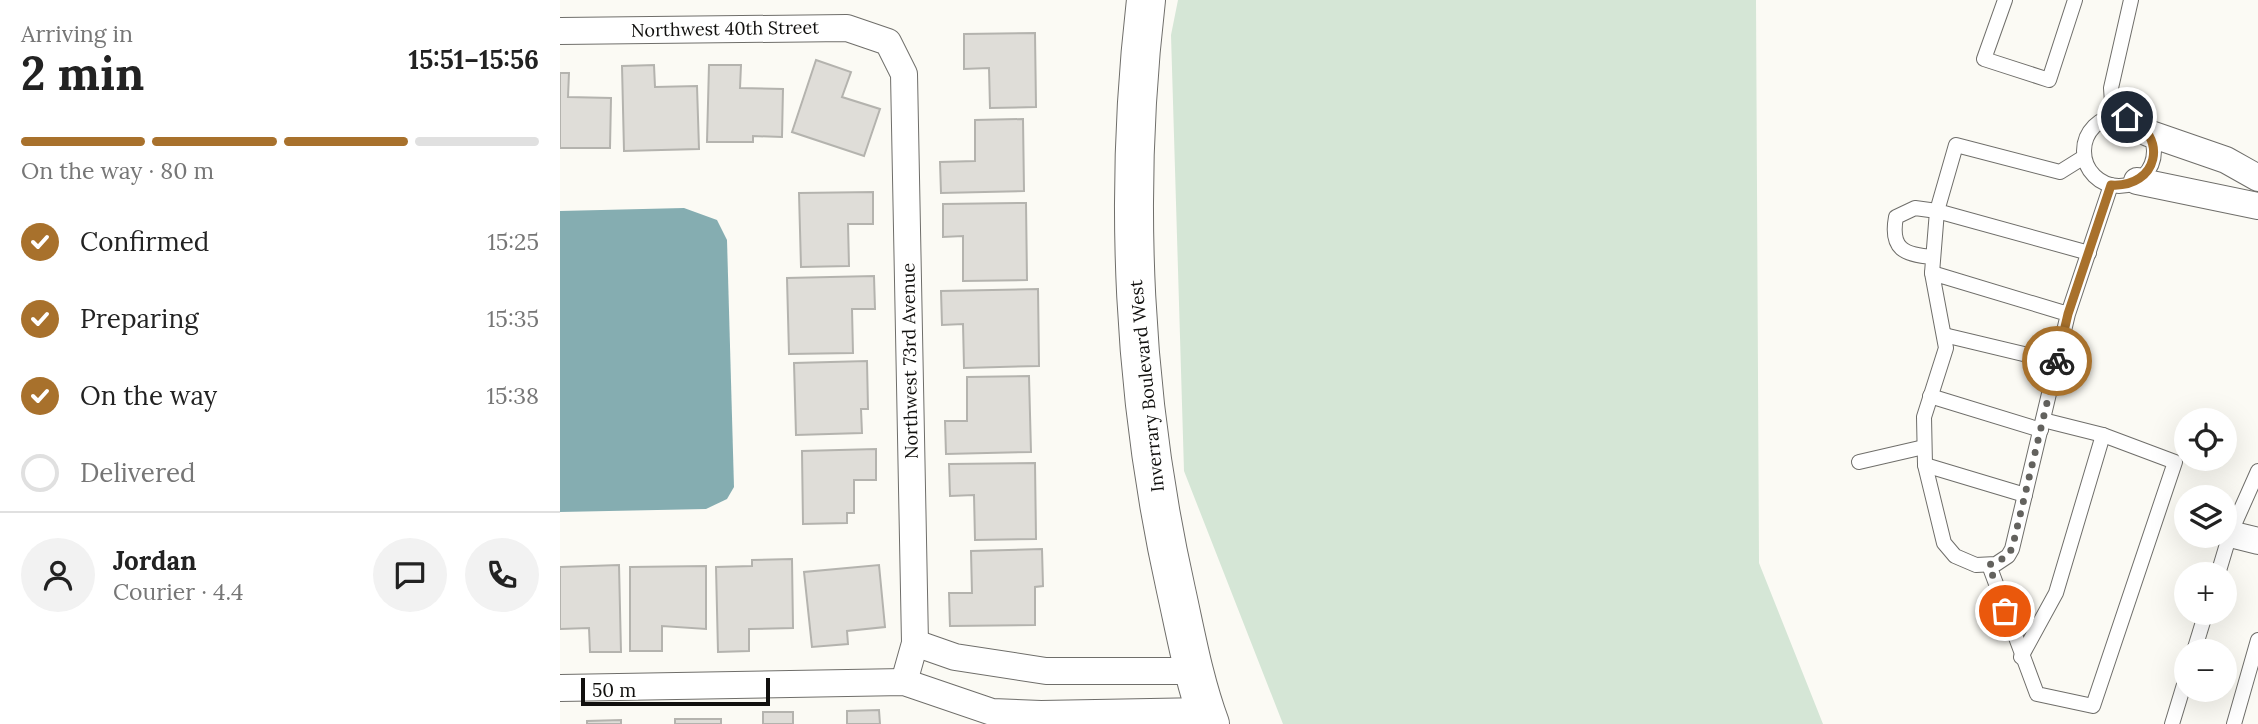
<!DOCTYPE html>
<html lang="en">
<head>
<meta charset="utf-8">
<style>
	:root { --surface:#fff; --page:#f2f2f2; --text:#222; --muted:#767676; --line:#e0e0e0; --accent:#a8712c }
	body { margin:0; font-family:Lora,serif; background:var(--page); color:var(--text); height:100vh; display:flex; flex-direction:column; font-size:26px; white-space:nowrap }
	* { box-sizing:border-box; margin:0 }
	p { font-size:23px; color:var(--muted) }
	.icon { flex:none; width:38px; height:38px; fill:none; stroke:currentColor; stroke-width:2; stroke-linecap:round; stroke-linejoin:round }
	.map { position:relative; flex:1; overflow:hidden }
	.side { display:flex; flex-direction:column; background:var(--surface); width:560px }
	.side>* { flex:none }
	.tools { position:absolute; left:1614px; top:408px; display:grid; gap:14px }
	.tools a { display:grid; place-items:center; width:63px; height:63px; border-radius:50%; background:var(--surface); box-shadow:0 7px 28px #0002; font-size:35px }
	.scale { position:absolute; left:21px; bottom:18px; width:189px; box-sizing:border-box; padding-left:7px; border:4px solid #11100e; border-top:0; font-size:19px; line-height:24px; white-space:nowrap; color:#11100e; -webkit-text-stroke:5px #fff; paint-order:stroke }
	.pin { position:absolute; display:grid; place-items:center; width:60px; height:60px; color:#fff; margin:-30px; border:4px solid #fff; border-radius:50%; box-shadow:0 2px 7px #0007 }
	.courier { position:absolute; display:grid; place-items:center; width:70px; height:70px; margin:-35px; border:5px solid #a8712c; border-radius:50%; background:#fff; color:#222; box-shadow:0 2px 9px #0007 }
	.summary em { font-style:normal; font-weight:700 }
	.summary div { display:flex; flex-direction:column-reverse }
	.summary { display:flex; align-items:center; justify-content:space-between; height:119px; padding:0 21px }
	h1 { font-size:46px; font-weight:700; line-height:52px }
	.bar { display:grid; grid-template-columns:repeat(4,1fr); gap:10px 7px; align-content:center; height:84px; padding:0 21px }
	.bar i { height:9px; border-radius:5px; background:var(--line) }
	.bar .on { background:var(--accent) }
	.bar p { grid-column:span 4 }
	.line { display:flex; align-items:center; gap:18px; padding:0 21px; border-top:2px solid var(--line) }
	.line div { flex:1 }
	.round { display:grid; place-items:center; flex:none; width:74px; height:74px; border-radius:37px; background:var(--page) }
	ol { padding:0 21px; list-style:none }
	li { display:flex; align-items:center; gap:21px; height:77px }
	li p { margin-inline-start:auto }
	li .icon { padding:7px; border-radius:50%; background:var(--accent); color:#fff; stroke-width:4 }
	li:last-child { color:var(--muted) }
	li i { width:38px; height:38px; border:4px solid var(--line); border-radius:50% }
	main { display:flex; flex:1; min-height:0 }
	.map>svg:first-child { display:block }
</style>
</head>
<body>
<main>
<section class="side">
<div class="summary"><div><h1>2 min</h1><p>Arriving in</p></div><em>15:51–15:56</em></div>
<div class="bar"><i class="on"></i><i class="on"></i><i class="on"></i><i></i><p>On the way · 80 m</p></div>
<ol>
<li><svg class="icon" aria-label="check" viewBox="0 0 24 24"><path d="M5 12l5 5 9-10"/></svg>Confirmed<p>15:25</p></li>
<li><svg class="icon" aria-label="check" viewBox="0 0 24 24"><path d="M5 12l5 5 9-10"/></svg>Preparing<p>15:35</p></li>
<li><svg class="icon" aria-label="check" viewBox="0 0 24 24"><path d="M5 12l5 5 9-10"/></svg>On the way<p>15:38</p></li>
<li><i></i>Delivered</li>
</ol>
<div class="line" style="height:126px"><a class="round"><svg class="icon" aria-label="person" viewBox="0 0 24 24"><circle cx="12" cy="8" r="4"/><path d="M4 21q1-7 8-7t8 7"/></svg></a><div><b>Jordan</b><p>Courier · 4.4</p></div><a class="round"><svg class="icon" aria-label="chat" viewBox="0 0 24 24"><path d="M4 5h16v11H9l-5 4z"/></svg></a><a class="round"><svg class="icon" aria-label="phone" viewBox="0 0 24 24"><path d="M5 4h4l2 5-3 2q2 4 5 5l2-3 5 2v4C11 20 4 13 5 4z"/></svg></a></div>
</section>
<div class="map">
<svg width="1698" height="724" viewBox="0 0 1698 724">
	<rect width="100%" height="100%" fill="#fbfaf4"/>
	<polygon fill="#d5e6d6" points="618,0 1196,0 1199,563 1263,724 723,724 624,471 611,35"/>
	<polygon fill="#85adb1" points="124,208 157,220 167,240 174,487 167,499 146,509 0,512 0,211"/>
	<g fill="#dfddd8" stroke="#b4b3ae" stroke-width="2">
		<polygon points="475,33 476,107 430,108 429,68 404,69 404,34"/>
		<polygon points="256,60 291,72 282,97 320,109 304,156 232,132"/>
		<polygon points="94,65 95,87 137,86 139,149 64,151 62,66"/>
		<polygon points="149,65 181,65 180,88 223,89 222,137 193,136 193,142 147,142"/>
		<polygon points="0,73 9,73 8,97 51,98 50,148 0,148"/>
		<polygon points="463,119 464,191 381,193 380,162 415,161 415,120"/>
		<polygon points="313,192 313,224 288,224 289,266 241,267 239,193"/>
		<polygon points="466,203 467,280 403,281 403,236 383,237 383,204"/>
		<polygon points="314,276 315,309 292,309 293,353 229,354 227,278"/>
		<polygon points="478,289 479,366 404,368 403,324 382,325 381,291"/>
		<polygon points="307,361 308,409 301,409 302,433 236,435 234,363"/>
		<polygon points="469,376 471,452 386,454 385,421 407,421 407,377"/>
		<polygon points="316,449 316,480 294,480 294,513 287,513 287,523 243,524 242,451"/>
		<polygon points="475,463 476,539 415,540 414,495 390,496 389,464"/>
		<polygon points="482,549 483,586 475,587 475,625 390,626 389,593 412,593 411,551"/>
		<polygon points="232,559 233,628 189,629 189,651 158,652 156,567 192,566 192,560"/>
		<polygon points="59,565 61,652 30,652 29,628 0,629 0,567"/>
		<polygon points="319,565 325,627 287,631 288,644 252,647 244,572"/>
		<polygon points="146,566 146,629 102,626 102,651 70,651 70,567"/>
		<polygon points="319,710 320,724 287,724 287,711"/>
		<rect x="203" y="712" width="30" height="12"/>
		<rect x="115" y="719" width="46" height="5"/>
		<polygon points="61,720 61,724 27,724 27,721"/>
	</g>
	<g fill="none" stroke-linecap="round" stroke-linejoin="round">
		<g stroke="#6f6e6a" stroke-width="16">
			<g id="lane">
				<polyline points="1445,0 1424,59 1489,80 1515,0"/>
				<circle cx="1559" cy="151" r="35"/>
				<polyline points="1553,117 1551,88 1571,0"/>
				<polyline points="1524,157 1500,172 1396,145 1377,211 1529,253"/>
				<path d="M1372 273 1377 211 1355 208 1336 217C1330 249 1344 255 1373 257"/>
				<polyline points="1508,314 1372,273 1386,348 1364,417 1365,465 1384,543 1395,556 1416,565 1436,564 1448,556 1452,549 1508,314 1551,185"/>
				<polyline points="1384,335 1497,362"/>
				<polyline points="1370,396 1481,430"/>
				<polyline points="1299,462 1364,447"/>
				<polyline points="1365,465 1465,495"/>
				<polyline points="1429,565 1477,694 1533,706 1615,462 1543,435"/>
				<polyline points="1658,574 1670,534 1698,471"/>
				<polyline points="1634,651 1646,612"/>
				<polyline points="1461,657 1496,593 1543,435 1483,420"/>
				<polyline points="1612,724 1626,678"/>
				<polyline points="1674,724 1698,640"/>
			</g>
		</g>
		<g stroke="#6f6e6a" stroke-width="28">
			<g id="street">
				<polyline points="0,31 287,28 328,42 344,74 355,643 344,682"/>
				<polyline points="1588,133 1666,160 1698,178"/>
				<polyline points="1577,181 1698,206"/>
				<polyline points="1670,534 1698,541"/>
				<polyline points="355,643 395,657 486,671 634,671"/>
				<polyline points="0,688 344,682 432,712 481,714 645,711"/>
			</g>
		</g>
		<g stroke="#6f6e6a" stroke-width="40">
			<path id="secondary" d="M586 0C563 196 573 398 616 590 626 635 634 681 650 724"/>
		</g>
		<use href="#lane" stroke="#fff" stroke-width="14"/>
		<use href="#street" stroke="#fff" stroke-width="26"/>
		<use href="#secondary" stroke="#fff" stroke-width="38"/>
	</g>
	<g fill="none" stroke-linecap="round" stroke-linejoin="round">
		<polyline stroke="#63625e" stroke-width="7" stroke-dasharray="0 12.6" points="1445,611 1429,565 1441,560 1452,549 1497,361"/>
		<path stroke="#a8712c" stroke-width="9" d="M1497 361 1508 314 1551 185C1598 188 1610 136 1567 117"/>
	</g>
	<g text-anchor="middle" stroke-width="7" stroke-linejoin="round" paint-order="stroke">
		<g font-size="18" fill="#11100e" stroke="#fff">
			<text transform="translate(165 29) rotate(-1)" y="6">Northwest 40th Street</text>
			<text transform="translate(350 361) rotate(-91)" y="6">Northwest 73rd Avenue</text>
			<text transform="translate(587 386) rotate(-96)" y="6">Inverrary Boulevard West</text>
		</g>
	</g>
</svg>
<div class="tools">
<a><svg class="icon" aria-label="locate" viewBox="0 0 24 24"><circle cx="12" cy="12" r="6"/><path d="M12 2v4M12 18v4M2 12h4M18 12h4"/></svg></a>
<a><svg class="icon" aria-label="layers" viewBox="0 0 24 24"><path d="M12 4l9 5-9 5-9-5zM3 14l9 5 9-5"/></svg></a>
<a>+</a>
<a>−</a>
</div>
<div class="scale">50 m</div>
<div class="pin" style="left:1445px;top:611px;background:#ea580c"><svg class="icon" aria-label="bag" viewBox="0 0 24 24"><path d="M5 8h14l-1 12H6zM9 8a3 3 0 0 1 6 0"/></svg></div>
<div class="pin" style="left:1567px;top:117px;background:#1f2937"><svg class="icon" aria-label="home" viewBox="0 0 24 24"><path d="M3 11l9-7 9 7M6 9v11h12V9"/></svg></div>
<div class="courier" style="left:1497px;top:361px"><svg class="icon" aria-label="bike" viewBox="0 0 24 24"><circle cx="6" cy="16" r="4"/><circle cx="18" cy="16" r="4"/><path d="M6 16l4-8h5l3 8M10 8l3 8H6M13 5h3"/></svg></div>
</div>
</main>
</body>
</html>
